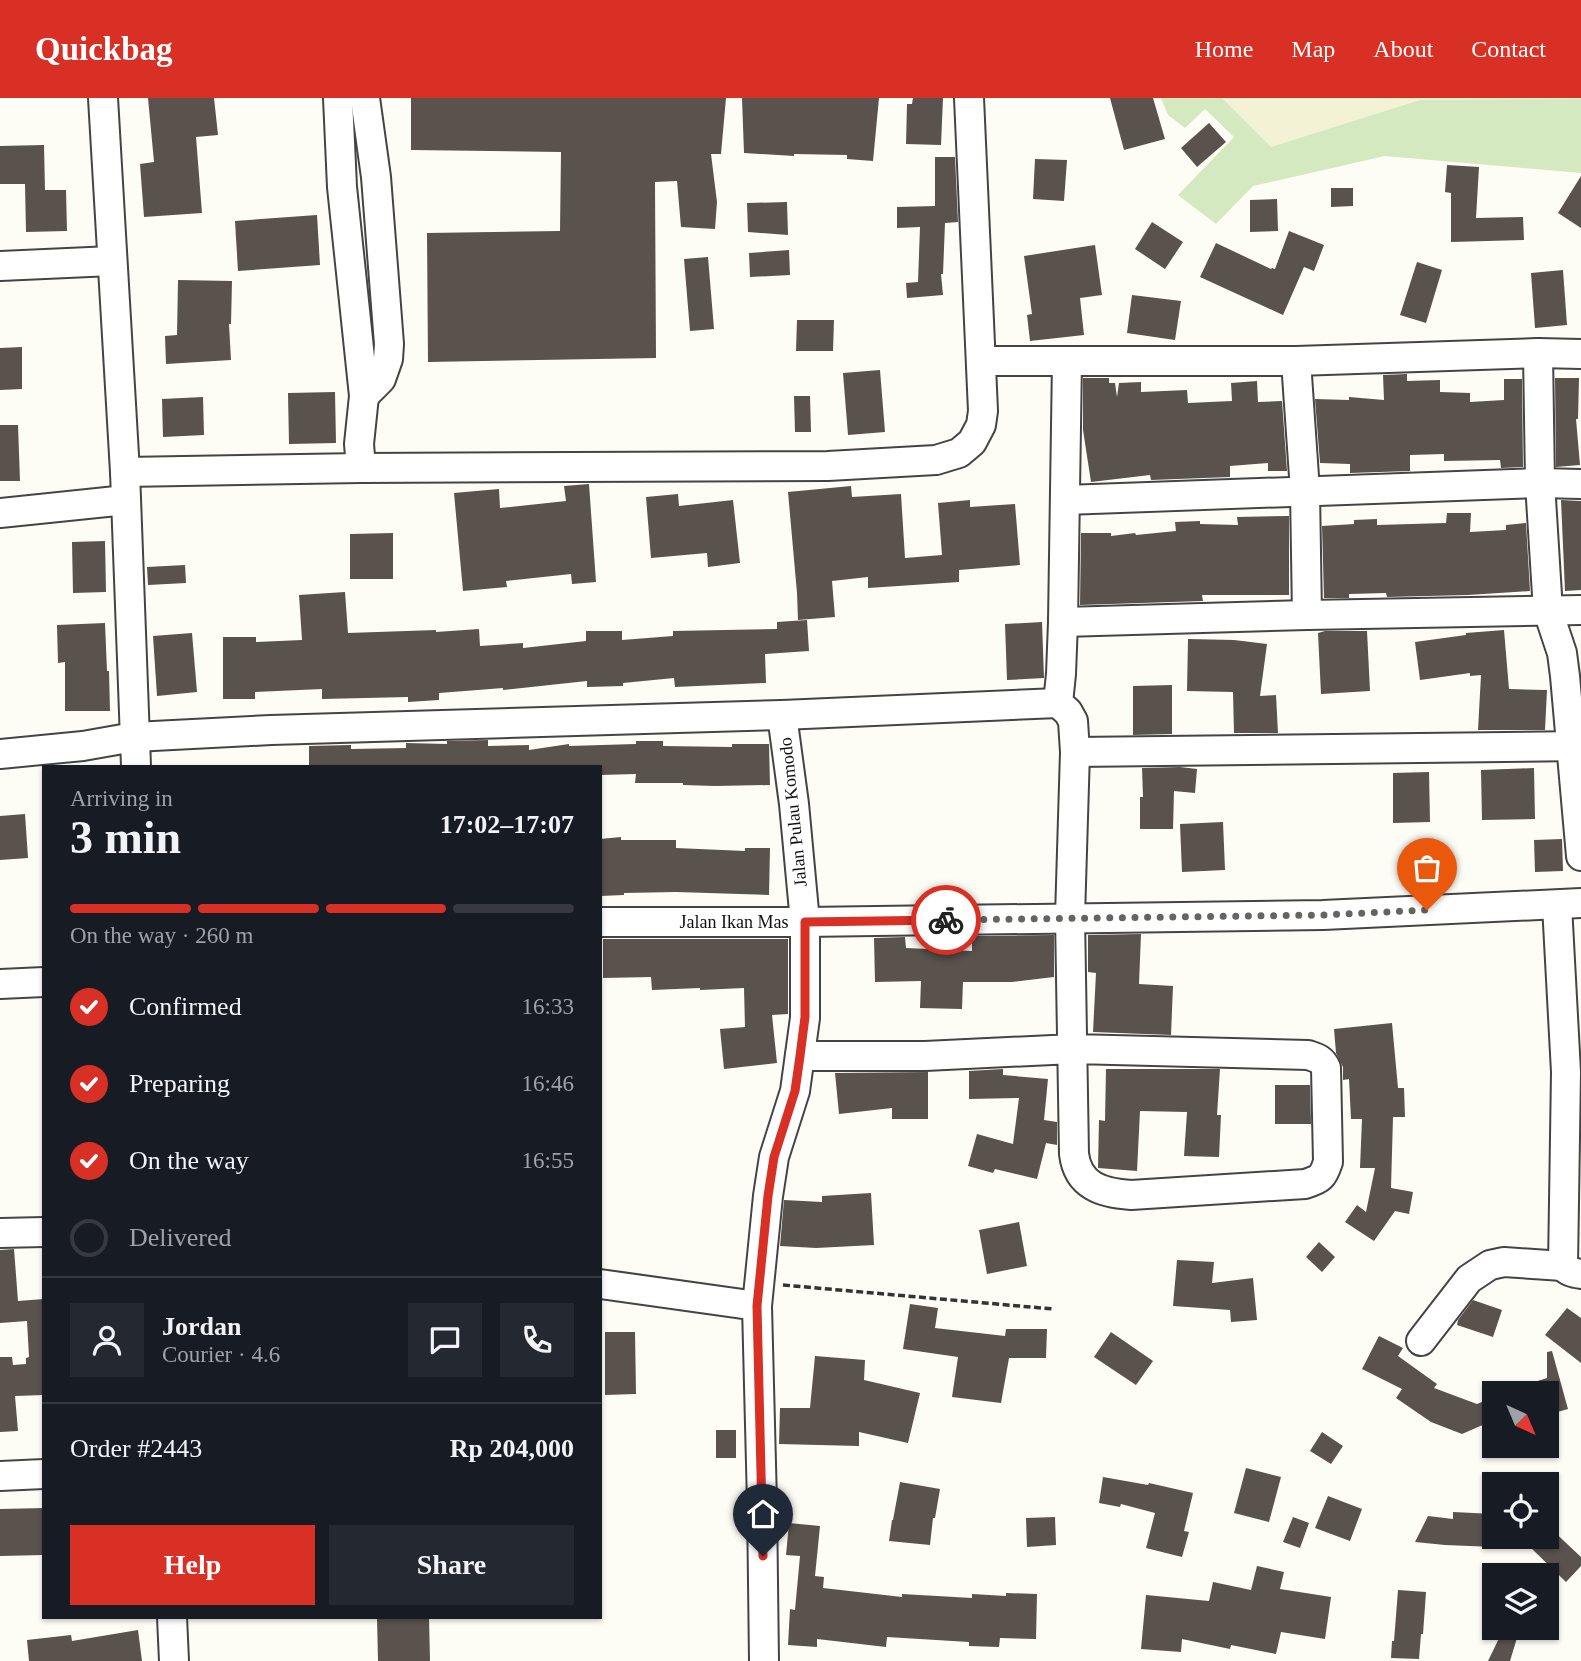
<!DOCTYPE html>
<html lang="en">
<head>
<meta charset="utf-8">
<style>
	:root { --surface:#171b24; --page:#242831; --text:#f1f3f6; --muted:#9ea1a6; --line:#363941; --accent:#d93025 }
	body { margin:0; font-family:Georgia,serif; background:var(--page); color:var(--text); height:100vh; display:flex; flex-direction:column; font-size:26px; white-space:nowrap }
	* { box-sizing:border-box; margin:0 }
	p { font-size:23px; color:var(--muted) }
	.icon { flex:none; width:38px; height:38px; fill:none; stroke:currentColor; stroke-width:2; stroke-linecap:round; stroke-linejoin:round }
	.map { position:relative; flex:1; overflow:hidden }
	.panel { position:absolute; left:42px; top:667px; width:560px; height:854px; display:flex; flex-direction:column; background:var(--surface); border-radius:0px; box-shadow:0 2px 5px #0004 }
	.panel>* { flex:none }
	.needle { width:46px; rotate:136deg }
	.controls { position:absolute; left:1482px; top:1283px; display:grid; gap:14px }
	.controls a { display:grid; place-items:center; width:77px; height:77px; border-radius:0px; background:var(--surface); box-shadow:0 2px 5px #0004; font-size:35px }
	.pin { position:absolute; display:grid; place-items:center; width:60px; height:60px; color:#fff; margin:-72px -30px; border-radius:50% 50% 50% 0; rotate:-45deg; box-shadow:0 0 7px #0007 }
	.pin .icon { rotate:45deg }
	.courier { position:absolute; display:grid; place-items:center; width:70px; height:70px; margin:-35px; border:5px solid #d93025; border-radius:50%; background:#fff; color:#222; box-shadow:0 2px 9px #0007 }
	.overview em { font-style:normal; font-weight:800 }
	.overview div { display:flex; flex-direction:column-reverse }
	.overview { display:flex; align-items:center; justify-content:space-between; height:119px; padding:0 28px }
	h1 { font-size:46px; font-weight:800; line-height:52px }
	.bar { display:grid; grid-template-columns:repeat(4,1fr); gap:10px 7px; align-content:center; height:84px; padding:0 28px }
	.bar i { height:9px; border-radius:5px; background:var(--line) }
	.bar .current { background:var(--accent) }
	.bar p { grid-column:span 4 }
	.line { display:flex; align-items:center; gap:18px; padding:0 28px; border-top:2px solid var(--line) }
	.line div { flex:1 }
	.round { display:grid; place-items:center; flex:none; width:74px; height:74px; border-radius:0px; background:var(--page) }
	ol { padding:0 28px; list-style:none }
	li { display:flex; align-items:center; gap:21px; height:77px }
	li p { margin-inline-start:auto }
	li .icon { padding:7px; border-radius:50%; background:var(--accent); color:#fff; stroke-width:4 }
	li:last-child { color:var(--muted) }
	li i { width:38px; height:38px; border:4px solid var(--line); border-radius:50% }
	.button { display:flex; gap:14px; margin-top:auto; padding:14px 28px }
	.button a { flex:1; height:80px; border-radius:0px; background:var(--accent); color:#fff; font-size:28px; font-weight:800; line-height:80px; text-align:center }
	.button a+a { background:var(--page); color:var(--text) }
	header { display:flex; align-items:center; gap:42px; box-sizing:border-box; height:98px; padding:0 35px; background:var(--accent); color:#fff }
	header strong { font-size:33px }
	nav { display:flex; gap:38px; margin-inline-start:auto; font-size:24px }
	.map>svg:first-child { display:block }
</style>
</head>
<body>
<header>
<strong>Quickbag</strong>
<nav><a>Home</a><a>Map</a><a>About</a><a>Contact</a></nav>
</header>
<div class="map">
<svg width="1581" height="1563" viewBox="0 0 1581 1563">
	<rect width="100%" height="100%" fill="#fefdf5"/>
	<polygon fill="#f4f2d5" points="1222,0 1581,0 1581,1 1420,2 1270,50"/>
	<polygon fill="#d4e9bf" points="1161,0 1222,0 1271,49 1420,2 1581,1 1581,75 1385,58 1253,88 1216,126 1178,97 1234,39 1205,11 1185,30 1168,17"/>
	<g fill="#59524d">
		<polygon points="148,0 214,0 218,37 196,39 202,115 144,119 140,66 154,64"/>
		<polygon points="411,0 726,0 721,56 711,56 717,104 715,131 681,129 677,83 655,84 656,260 428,264 427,135 560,133 561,54 411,52"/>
		<polygon points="742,0 879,0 873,63 847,61 847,57 794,56 794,58 744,55"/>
		<polygon points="913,0 943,0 941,47 906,46 907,6 912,6"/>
		<polygon points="1110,0 1153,0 1165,41 1124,52"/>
		<polygon points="1209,25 1226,44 1197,69 1181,50"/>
		<polygon points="44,47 45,92 66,92 67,133 26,134 25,86 0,86 0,48"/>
		<polygon points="935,59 955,59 958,124 945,125 943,176 941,176 943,197 907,200 906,185 918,184 920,129 897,130 897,109 935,108"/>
		<polygon points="1035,61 1067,62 1064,103 1033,101"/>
		<polygon points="1447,67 1479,69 1476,120 1523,119 1524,142 1451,144 1451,95 1445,94"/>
		<polygon points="1581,78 1581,130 1558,115"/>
		<polygon points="1331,90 1353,90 1353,108 1331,109"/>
		<polygon points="1277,101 1278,133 1250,134 1250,102"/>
		<polygon points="787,104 788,137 748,134 747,105"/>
		<polygon points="317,117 320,167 238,173 235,123"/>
		<polygon points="1152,124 1183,144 1165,171 1135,151"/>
		<polygon points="1289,133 1324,147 1314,173 1304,169 1283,217 1200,179 1216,145 1271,171 1272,170 1275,171"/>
		<polygon points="1095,147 1102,197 1080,200 1084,237 1030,243 1027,217 1032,216 1024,158"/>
		<polygon points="789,152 790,177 750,179 749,155"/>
		<polygon points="708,159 714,231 690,233 684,161"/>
		<polygon points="1417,164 1442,172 1426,225 1400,217"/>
		<polygon points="1563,172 1567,227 1535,230 1531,175"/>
		<polygon points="178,182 232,183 231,226 229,226 231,262 166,266 165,238 177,237"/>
		<polygon points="1132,197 1181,203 1175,242 1127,235"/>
		<polygon points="797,222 834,222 833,253 796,253"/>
		<polygon points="22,249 22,291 0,292 0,250"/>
		<polygon points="880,272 885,334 848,337 843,275"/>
		<polygon points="1407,276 1407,283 1440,282 1440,294 1470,295 1470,304 1504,302 1504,281 1522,281 1523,369 1501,370 1500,362 1444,363 1444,356 1410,357 1410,373 1350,375 1350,366 1320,365 1315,301 1349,302 1349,299 1384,302 1383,277"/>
		<polygon points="1083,280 1109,280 1109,285 1115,285 1117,299 1119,285 1141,284 1141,294 1187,292 1188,305 1232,303 1231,285 1257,283 1258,304 1282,303 1287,373 1268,373 1268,365 1230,368 1230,379 1151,382 1150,377 1091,384 1083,332"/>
		<polygon points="1555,280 1579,280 1578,321 1576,321 1580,367 1556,369"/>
		<polygon points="335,294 336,345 289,346 288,295"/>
		<polygon points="794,298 810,298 811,334 795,334"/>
		<polygon points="203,299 204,337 163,339 162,301"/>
		<polygon points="0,327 18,327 20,383 0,383"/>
		<polygon points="589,386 596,484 572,486 571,476 506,483 507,489 463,493 454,395 499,391 500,410 566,403 564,388"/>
		<polygon points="851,388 852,399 901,396 905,460 942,457 938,405 970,402 970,409 1015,406 1020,467 959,472 959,484 868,490 868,479 832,483 835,519 798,522 797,495 788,394"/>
		<polygon points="678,396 679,408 733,402 740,465 708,469 707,455 651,460 646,399"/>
		<polygon points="1561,402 1581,403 1581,492 1565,493"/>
		<polygon points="1447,415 1471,415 1470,434 1506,432 1506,427 1526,425 1530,493 1468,497 1387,499 1386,495 1349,496 1349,500 1324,500 1322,428 1354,426 1354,422 1377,421 1377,427 1446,425"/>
		<polygon points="1289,418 1289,497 1202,497 1203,503 1080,507 1081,435 1111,435 1111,438 1135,435 1136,437 1176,433 1175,424 1200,423 1200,426 1238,427 1237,419"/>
		<polygon points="393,435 393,481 350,481 350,436"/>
		<polygon points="105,443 106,494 73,495 72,444"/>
		<polygon points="185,467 186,485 148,487 147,469"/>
		<polygon points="345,494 348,535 436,532 436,534 479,531 480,548 523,545 523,550 586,543 586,533 622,533 622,542 673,538 673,533 777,531 777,524 807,522 809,553 765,556 766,585 675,589 674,580 623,585 623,588 587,589 587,583 503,592 503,590 439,595 439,602 408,604 408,599 322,601 322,591 255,594 255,601 223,601 223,539 256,539 256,544 302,542 299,497"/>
		<polygon points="1042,524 1044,580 1007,582 1005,526"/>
		<polygon points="105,525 107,573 109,573 110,613 65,613 65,564 58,565 57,527"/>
		<polygon points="1504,532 1509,591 1547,592 1545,632 1478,632 1481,577 1470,578 1470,575 1420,582 1415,544 1466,537 1466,535"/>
		<polygon points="1325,533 1367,533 1370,593 1321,596 1318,535"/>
		<polygon points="192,535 197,594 157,598 153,538"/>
		<polygon points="1188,541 1234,542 1267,546 1260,598 1276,597 1278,635 1234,635 1233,594 1187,593"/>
		<polygon points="1172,587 1172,636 1133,637 1133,588"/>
		<polygon points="488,642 488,648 529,647 529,652 569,646 569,648 636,646 636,643 663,643 663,648 732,649 732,646 769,646 770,687 715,688 683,687 683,685 635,685 636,676 600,677 600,668 309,668 309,648 351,647 351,651 406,650 406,645 447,646 447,643"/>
		<polygon points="1180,669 1197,671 1195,695 1174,693 1173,731 1140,731 1140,699 1143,699 1142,670"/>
		<polygon points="1534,670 1535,721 1482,722 1481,672"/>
		<polygon points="1429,674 1430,724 1393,725 1393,675"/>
		<polygon points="25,716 28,760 0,762 0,718"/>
		<polygon points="1223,724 1225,772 1182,774 1180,726"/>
		<polygon points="621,739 621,742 676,742 676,750 745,753 745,750 770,750 769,797 676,794 624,795 624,797 600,798 600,741"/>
		<polygon points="1562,741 1563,773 1535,774 1534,742"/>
		<polygon points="1141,836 1139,886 1173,888 1171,937 1093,934 1096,875 1088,874 1088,837"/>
		<polygon points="1054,837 1054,879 1012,884 963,884 962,911 920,910 921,883 875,884 874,840 905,839 906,850 972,853 972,838"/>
		<polygon points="603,841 788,841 788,916 772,917 777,965 724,971 720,931 745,929 744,890 700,892 700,890 652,892 651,879 603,880"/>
		<polygon points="1392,925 1398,990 1404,990 1405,1019 1393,1019 1391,1090 1413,1094 1409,1116 1395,1113 1374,1143 1345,1124 1357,1107 1366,1114 1375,1070 1360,1070 1362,1021 1351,1021 1349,981 1343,982 1343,969 1336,955 1334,931"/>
		<polygon points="1003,971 1003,977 1048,981 1044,1022 1057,1024 1057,1047 1046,1045 1037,1081 995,1071 993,1075 968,1068 977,1036 1013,1046 1019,1000 969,1001 969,973"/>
		<polygon points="1106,971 1220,971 1217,1017 1221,1017 1219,1059 1184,1058 1187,1014 1140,1013 1137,1073 1098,1070 1099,1022 1105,1023"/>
		<polygon points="928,974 928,1021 892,1021 892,1010 839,1016 835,975"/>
		<polygon points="1275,987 1310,987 1311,1026 1275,1026"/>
		<polygon points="871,1095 874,1147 816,1150 780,1148 784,1102 822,1104 822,1098"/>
		<polygon points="1019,1124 1027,1168 987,1176 979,1132"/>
		<polygon points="1319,1144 1335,1159 1322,1174 1306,1159"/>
		<polygon points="14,1151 18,1203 44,1201 44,1297 15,1298 18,1333 0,1334 0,1259 12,1259 13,1267 26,1266 26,1260 29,1259 27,1223 0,1225 0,1152"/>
		<polygon points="1177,1162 1214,1164 1212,1185 1253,1180 1257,1222 1231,1224 1230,1212 1173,1208"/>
		<polygon points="1473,1202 1502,1212 1493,1239 1457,1227 1458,1222"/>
		<polygon points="910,1206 938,1210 935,1230 1005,1238 1006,1231 1047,1231 1046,1260 1009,1260 1001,1305 952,1299 958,1259 903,1251"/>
		<polygon points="1567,1210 1581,1220 1581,1265 1545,1237"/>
		<polygon points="605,1234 635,1234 636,1296 605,1297"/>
		<polygon points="1111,1234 1153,1263 1136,1287 1094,1259"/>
		<polygon points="1379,1238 1403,1250 1398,1258 1437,1286 1434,1290 1477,1306 1494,1299 1494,1322 1462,1336 1431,1324 1396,1300 1402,1291 1362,1271"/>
		<polygon points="1552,1253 1568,1311 1547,1317 1547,1295 1512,1295 1512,1291 1547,1280 1547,1254"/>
		<polygon points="815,1258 865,1262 864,1282 920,1295 908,1345 859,1334 859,1348 779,1346 780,1310 810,1310"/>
		<rect x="716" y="1332" width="20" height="28"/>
		<polygon points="1322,1334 1343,1348 1331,1366 1310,1353"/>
		<polygon points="1246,1370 1281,1379 1269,1424 1234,1415"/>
		<polygon points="1103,1379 1148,1387 1149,1385 1193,1395 1184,1433 1189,1434 1182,1459 1146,1450 1155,1415 1121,1406 1120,1409 1099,1405"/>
		<polygon points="900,1384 940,1391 935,1420 933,1420 930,1447 889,1443 892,1422 893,1422"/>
		<polygon points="1328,1398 1362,1411 1350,1443 1315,1430"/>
		<polygon points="44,1410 44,1457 0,1458 0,1411"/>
		<polygon points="1453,1414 1494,1416 1494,1449 1445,1447 1415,1444 1428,1418 1453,1421"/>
		<polygon points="1055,1419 1056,1447 1027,1449 1026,1420"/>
		<polygon points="1293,1419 1309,1425 1300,1450 1283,1444"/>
		<polygon points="789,1425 820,1428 815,1478 824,1479 823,1490 902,1499 902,1496 972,1500 972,1496 1006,1498 1006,1495 1037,1496 1036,1541 1000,1540 999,1549 969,1548 969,1544 887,1539 886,1549 817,1541 817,1549 788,1547 790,1511 795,1512 800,1458 786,1457"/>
		<polygon points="1547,1427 1581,1459 1581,1468 1566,1484 1528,1447 1536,1438 1547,1438"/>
		<polygon points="1257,1468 1284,1474 1280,1491 1331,1499 1325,1541 1281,1534 1276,1556 1231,1547 1230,1551 1182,1541 1181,1554 1141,1551 1146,1497 1209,1503 1213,1484 1251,1492"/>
		<polygon points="1398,1492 1426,1494 1423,1536 1421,1536 1419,1561 1391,1560 1392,1543 1394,1543"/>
		<polygon points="377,1519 429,1519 430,1563 378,1563"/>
		<polygon points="1504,1530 1520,1530 1510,1563 1488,1563"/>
		<polygon points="138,1532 142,1563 29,1563 27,1542 71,1537 72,1543"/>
	</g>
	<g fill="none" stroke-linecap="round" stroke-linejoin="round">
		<g stroke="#444" stroke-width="32">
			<g id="minor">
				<polyline points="103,0 125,374 136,668"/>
				<polyline points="338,0 342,89 364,298 359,346 361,370"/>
				<polyline points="0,168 112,163"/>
				<polyline points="1538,255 1540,385 1548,513 1562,555 1565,578 1581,758"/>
				<polyline points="982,263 1296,263 1538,255 1581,256"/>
				<polyline points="1296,263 1305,393 1307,517"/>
				<polyline points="364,298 381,281 388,261 389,246 376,79 365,0"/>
				<polyline points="125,374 361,370 828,368 936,362 959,355 972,344 981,327 983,313 969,0"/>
				<polyline points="1065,402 1540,385 1581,386"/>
				<polyline points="0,415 126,402"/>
				<polyline points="1063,524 1307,517 1581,512"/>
				<polyline points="1075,654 1581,648"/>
				<polyline points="0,656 83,648 134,639 271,632 782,617 1058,605"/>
				<path d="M1557 807 1566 974 1563 1168C1568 1174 1574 1175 1581 1176"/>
				<polyline points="600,824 805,824 1323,817 1581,805"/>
				<polyline points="0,886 44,884"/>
				<path d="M800 958H925L1073 951 1308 957C1317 960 1322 961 1326 970L1328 1064C1323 1079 1321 1081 1305 1086L1131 1097C1102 1095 1078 1088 1074 1056L1070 819 1075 654 1073 623 1068 614 1058 605 1061 576 1063 524 1067 263"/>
				<polyline points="0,1135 44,1134"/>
				<polyline points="600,1186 757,1208"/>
				<polyline points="1421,1243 1469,1181 1490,1167 1504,1164 1563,1168"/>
				<polyline points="0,1378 44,1376"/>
				<polyline points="172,1519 174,1563"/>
				<polyline points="764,1563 762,1405 757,1208 768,1098 774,1059 795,993 805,920 805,824 794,706 782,617"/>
			</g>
		</g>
		<polyline stroke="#333" stroke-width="3.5" stroke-dasharray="7 3.5" stroke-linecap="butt" points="783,1187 1053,1211"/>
		<use href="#minor" stroke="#fff" stroke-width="28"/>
	</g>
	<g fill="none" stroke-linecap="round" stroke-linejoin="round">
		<polyline stroke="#646461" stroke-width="7" stroke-dasharray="0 12.6" points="946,822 1323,817 1427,812"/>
		<polyline stroke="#d93025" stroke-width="9" points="763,1458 757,1208 768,1098 774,1059 795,993 800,958 805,919 805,824 946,822"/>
	</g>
	<g text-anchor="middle" stroke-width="7" stroke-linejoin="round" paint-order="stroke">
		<g font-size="18" fill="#111" stroke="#fff">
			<text transform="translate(793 714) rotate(-96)" y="6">Jalan Pulau Komodo</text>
			<text x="734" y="830">Jalan Ikan Mas</text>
		</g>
	</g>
</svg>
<div class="controls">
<a><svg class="needle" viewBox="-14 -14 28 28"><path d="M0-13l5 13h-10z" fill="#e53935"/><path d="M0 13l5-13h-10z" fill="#9ea1a6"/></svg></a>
<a><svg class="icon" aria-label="locate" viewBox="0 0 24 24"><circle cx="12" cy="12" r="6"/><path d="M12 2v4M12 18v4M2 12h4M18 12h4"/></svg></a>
<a><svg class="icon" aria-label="layers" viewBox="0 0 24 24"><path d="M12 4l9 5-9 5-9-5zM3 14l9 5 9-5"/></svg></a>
</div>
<div class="pin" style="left:1427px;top:812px;background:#ea580c"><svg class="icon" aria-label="bag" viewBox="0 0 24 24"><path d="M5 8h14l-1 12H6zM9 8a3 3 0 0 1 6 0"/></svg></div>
<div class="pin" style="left:763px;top:1458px;background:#1f2937"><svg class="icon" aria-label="home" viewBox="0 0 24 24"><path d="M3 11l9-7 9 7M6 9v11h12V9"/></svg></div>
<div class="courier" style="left:946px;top:822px"><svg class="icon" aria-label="bike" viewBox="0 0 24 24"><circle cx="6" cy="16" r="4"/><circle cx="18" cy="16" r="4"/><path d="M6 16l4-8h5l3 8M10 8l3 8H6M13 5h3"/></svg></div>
<section class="panel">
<div class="overview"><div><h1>3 min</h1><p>Arriving in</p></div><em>17:02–17:07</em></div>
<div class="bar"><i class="current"></i><i class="current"></i><i class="current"></i><i></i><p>On the way · 260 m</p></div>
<ol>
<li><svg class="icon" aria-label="check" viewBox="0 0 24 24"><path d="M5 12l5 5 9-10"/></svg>Confirmed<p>16:33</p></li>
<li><svg class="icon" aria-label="check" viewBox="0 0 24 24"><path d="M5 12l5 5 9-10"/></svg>Preparing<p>16:46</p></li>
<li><svg class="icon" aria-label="check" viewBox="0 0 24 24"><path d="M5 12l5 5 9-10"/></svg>On the way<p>16:55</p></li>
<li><i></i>Delivered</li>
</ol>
<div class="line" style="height:126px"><a class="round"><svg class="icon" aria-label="person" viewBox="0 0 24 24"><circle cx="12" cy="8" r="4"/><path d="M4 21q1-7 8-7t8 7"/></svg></a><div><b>Jordan</b><p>Courier · 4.6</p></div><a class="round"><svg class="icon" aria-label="chat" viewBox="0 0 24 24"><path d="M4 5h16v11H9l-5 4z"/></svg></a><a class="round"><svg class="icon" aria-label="phone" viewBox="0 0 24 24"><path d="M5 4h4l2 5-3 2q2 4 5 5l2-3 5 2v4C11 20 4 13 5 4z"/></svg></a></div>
<div class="line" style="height:91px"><div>Order #2443</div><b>Rp 204,000</b></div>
<div class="button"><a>Help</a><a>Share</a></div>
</section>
</div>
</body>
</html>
